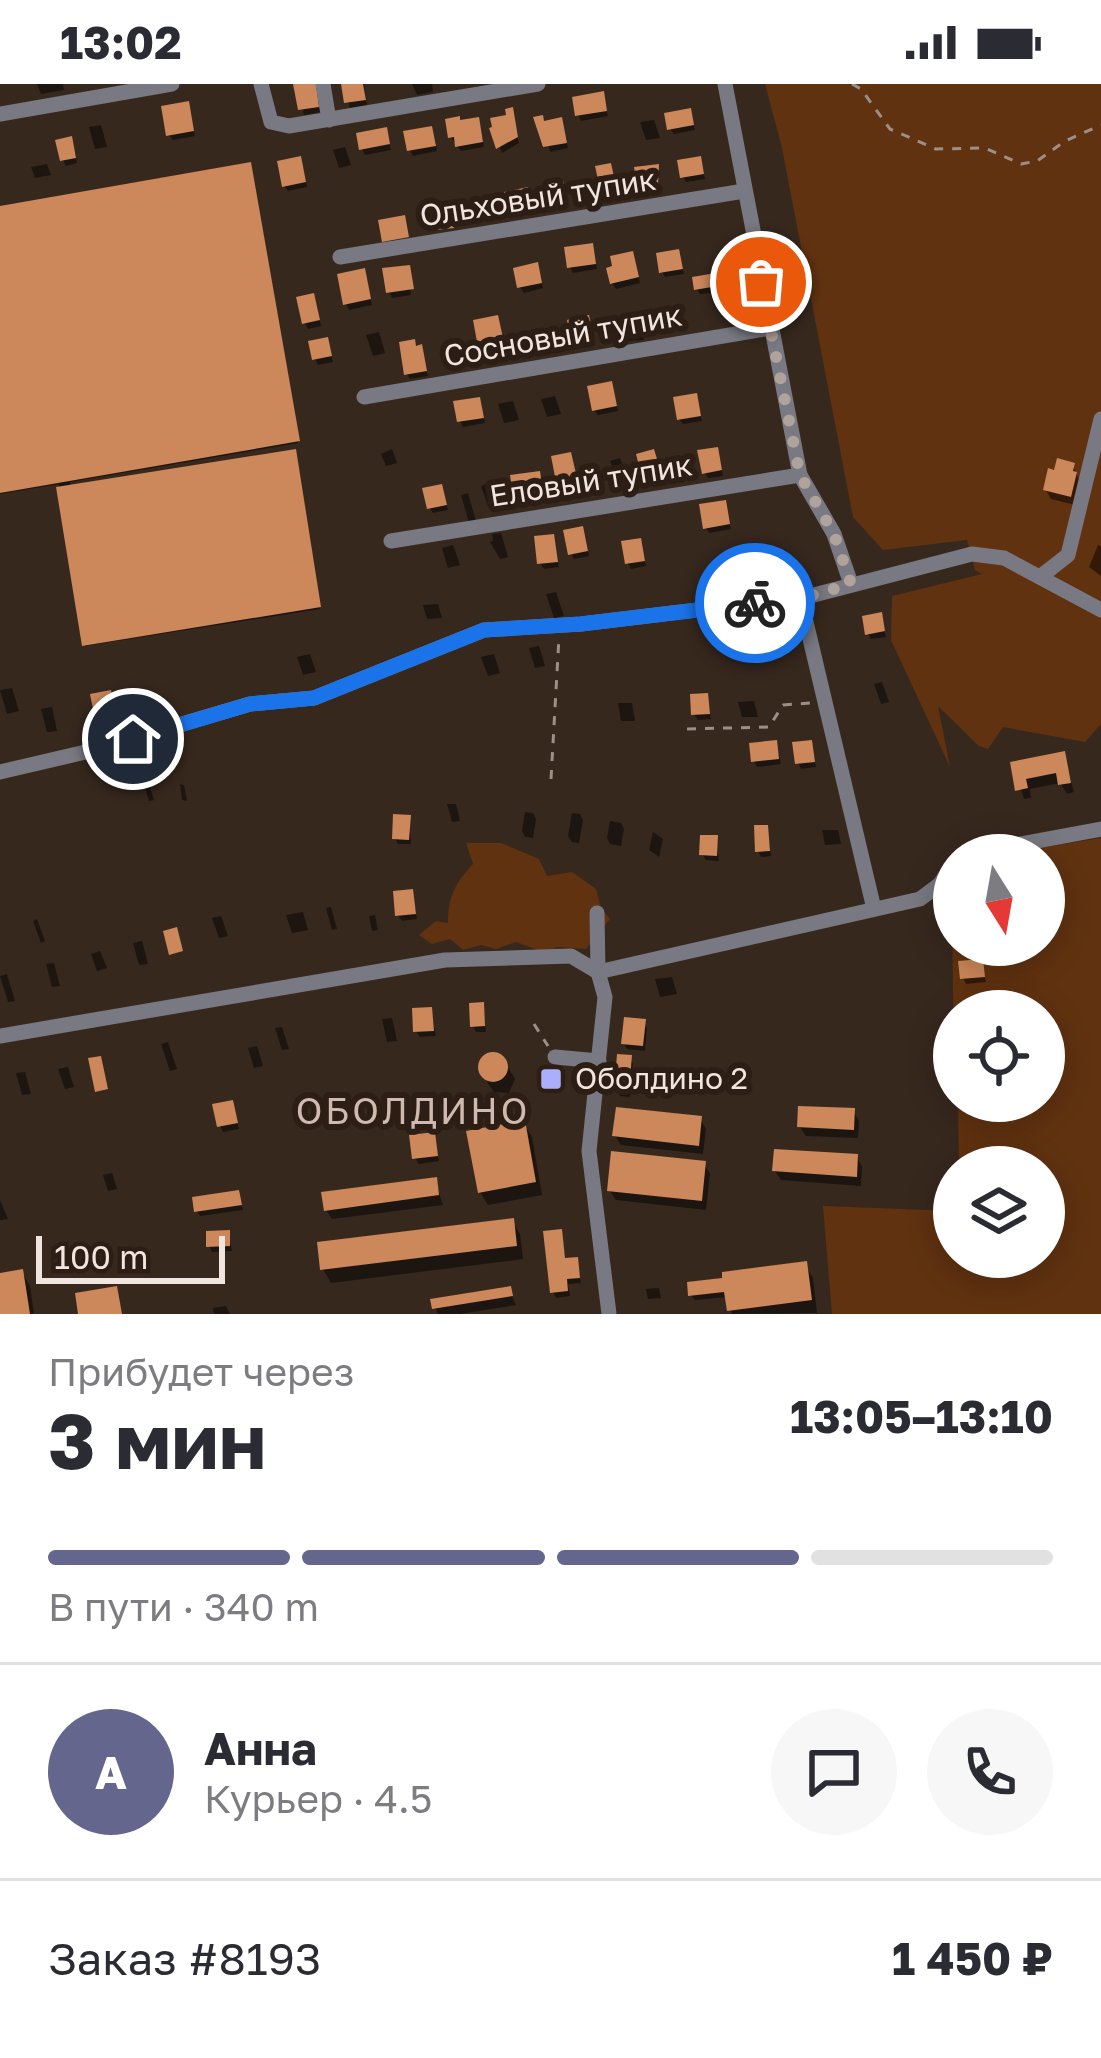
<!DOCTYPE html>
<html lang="ru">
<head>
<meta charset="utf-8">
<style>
	:root { --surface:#fff; --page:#f7f7f7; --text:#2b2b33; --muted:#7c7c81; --line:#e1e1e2; --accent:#65668d }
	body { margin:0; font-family:"Golos Text",sans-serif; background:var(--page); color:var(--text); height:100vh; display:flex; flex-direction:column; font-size:45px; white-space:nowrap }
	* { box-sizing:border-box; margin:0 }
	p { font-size:39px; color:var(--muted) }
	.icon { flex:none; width:66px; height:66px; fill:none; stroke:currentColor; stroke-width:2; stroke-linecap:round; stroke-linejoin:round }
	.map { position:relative; height:1230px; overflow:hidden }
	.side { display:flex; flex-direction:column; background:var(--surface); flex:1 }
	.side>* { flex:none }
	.needle { width:78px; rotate:169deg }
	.fabs { position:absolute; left:933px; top:750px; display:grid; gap:24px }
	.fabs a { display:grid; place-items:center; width:132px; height:132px; border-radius:50%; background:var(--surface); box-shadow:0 6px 30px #0003; font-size:60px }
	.scale { position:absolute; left:36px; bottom:30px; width:189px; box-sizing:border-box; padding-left:12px; border:6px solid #f0e5df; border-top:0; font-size:33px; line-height:42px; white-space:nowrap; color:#f0e5df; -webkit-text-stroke:9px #2d1e15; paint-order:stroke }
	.pin { position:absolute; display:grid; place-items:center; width:102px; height:102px; color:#fff; margin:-51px; border:6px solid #fff; border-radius:50%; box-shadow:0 3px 12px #0007 }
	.courier { position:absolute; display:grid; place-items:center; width:120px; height:120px; margin:-60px; border:9px solid #1a73e8; border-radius:50%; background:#fff; color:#222; box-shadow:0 3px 15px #0007 }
	.headline em { font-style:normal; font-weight:700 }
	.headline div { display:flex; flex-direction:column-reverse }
	.headline { display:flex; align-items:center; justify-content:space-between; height:204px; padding:0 48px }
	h1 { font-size:78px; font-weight:700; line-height:90px }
	.bar { display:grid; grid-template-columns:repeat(4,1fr); gap:18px 12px; align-content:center; height:144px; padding:0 48px }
	.bar i { height:15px; border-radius:9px; background:var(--line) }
	.bar .active { background:var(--accent) }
	.bar p { grid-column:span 4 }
	.line { display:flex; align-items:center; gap:30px; padding:0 48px; border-top:3px solid var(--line) }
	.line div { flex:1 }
	.round { display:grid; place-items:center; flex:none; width:126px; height:126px; border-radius:63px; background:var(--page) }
	.status { display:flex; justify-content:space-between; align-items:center; height:84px; padding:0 60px; background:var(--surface); direction:ltr }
	.status svg { height:33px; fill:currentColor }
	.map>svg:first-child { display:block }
</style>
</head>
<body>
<div class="status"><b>13:02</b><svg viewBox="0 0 49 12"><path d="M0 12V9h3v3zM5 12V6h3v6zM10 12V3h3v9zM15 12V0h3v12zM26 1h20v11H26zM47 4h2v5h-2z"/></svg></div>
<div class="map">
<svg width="1101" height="1230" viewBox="0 0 1101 1230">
	<rect width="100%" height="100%" fill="#37281e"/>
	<g fill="#603210">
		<polygon points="765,0 1101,0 1101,640 1085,658 1003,643 988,665 979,662 938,622 950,683 891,556 892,512 982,490 975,486 967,456 883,466 853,433 782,64"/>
		<polygon points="1101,754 1101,1230 832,1230 823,1122 954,1127 954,1173 1044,1173 1044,1083 959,1083 958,1017 1044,1017 1044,927 954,927 954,975 952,838 954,836 954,861 1044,861 1044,771 994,771"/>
		<path d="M466 759H501L539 775 547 792 572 788 596 805 601 824 610 835 586 865 558 863 544 868 516 858 496 865 481 861 463 866 450 855 432 860 419 851 436 837 448 839C448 813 455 799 473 780Z"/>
	</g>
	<g fill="#0007">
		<polygon points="37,0 63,0 64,6 41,10"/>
		<polygon points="297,0 315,0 320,28 304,31"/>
		<polygon points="344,0 364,0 367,21 350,24"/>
		<polygon points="412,0 432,0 433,8 417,11"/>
		<polygon points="602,11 608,32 581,37 578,31"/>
		<polygon points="187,20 195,52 173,56 169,51"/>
		<polygon points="512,27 519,59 502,69 493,46 509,33"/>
		<polygon points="690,27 695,46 674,50 670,45"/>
		<polygon points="654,36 660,54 646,56 640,38"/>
		<polygon points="545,40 563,42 568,64 550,68"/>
		<polygon points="101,41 107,63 95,65 89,43"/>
		<polygon points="480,42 484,63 461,67 451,53"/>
		<polygon points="386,46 391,66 365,71 362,65"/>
		<polygon points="434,51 437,67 413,72 410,66"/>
		<polygon points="73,61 77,79 66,82 63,76"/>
		<polygon points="345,63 351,81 339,84 333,66"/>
		<polygon points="300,75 307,103 288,107 284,101"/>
		<polygon points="47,80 51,91 35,94 31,83"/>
		<polygon points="702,81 705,95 686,98 683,93"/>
		<polygon points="251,83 298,359 70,398 71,404 295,370 320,525 85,562 59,400 0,410 0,125"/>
		<polygon points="657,83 659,107 643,109 640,104"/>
		<polygon points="530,112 533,126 514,130 511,125"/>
		<polygon points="591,162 597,185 573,189 570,183"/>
		<polygon points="678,169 684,190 665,193 662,188"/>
		<polygon points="634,176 640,199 616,205 612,199"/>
		<polygon points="408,186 411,211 392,214 389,208"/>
		<polygon points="539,187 543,204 524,209 520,203"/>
		<polygon points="720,191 725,207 700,210 697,205"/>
		<polygon points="366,193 372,221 349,226 346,220"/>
		<polygon points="316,218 321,242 308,245 305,239"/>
		<polygon points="497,234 504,259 483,263 480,257"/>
		<polygon points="639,234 644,256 625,257 621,252"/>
		<polygon points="591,240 595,261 578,265 575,260"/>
		<polygon points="379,248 385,269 373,272 366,251"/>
		<polygon points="329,262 333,278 318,281 315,275"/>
		<polygon points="421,264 428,292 410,295 407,290 417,265"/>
		<polygon points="611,301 618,327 598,331 594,326"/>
		<polygon points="555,312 561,330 547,333 541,315"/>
		<polygon points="696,312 702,337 683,340 679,335"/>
		<polygon points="479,316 485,339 463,343 460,337"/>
		<polygon points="513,317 519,336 504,339 498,320"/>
		<polygon points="392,365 397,379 386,382 381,370"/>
		<polygon points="570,372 578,399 563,402 559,397"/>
		<polygon points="719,372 723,392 708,394 705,389"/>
		<polygon points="620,374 627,393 616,395 610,377"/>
		<polygon points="656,374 660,391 647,394 644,389"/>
		<polygon points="1073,382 1081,400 1075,421 1051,415 1046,406"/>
		<polygon points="541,396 544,413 519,417 515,411"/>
		<polygon points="493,398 500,418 488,422 481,402"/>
		<polygon points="444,409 448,426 433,429 430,424"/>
		<polygon points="468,409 476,437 469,439 461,411"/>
		<polygon points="724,419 731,445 709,449 706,444"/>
		<polygon points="501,449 508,473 500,475 490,458 493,457 492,450"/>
		<polygon points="585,451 589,472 574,475 571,469"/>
		<polygon points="553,453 559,483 544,485 540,479"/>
		<polygon points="640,457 646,482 631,485 628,479"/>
		<polygon points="453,461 460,481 448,484 442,464"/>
		<polygon points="1098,461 1101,462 1101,492 1089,483"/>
		<polygon points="775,479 782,507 760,510 757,504"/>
		<polygon points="556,508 564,532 554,534 546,510"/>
		<polygon points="438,520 442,534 427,535 423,521"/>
		<polygon points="880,532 886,553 871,555 868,550"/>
		<polygon points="539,562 545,582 535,584 529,564"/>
		<polygon points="310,570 316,588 303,591 297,573"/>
		<polygon points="494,570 500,589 488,592 481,573"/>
		<polygon points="882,598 889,618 881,620 874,600"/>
		<polygon points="12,604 19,627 7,630 0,606"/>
		<polygon points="110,610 116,632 100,634 96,629"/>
		<polygon points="159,610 164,625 154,627 149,613"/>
		<polygon points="706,612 711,635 698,636 694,630"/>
		<polygon points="754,617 758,633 742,633 738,618"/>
		<polygon points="618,619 632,619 635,637 621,637"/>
		<polygon points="52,623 57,647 47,648 41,625"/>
		<polygon points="776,659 781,680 757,683 754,677"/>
		<polygon points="811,659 816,683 801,685 798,679"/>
		<polygon points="1063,670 1074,708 1067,710 1060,699 1030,705 1031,714 1024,715 1013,680"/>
		<polygon points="148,697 154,716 149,717 143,698"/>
		<polygon points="180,700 184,701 187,717 182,716"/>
		<polygon points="447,720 456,720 460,737 452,738"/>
		<polygon points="525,728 533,729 536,735 533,754 525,753 522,747"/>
		<polygon points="572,729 580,730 583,736 579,759 572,758 568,752"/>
		<polygon points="409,734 411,760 398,760 395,754"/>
		<polygon points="610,737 621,739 624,745 621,762 610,760 607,754"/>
		<polygon points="767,744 771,772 761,773 758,767"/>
		<polygon points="822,746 838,746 841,760 825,761"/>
		<polygon points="653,748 663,755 659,773 649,766"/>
		<polygon points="716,754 719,777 706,776 702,770"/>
		<polygon points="412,808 417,835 402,837 398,831"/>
		<polygon points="331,823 337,845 332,846 326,824"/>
		<polygon points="303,828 308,846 292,849 286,831"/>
		<polygon points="375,831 378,846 372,847 369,832"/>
		<polygon points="221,832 228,852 219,854 212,834"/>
		<polygon points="37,835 45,857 41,859 33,837"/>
		<polygon points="142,857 148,880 139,881 133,859"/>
		<polygon points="100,867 107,884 97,887 91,870"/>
		<polygon points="981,878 986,898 966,900 963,894"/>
		<polygon points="54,879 60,902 52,903 46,880"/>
		<polygon points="7,890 15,917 8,918 0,892"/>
		<polygon points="672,893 677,910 660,913 655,895"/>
		<polygon points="482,921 486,948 476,948 473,942"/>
		<polygon points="431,926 436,952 420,953 416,947"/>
		<polygon points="392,934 397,957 387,958 382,935"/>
		<polygon points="644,938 647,944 645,967 627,965 624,959"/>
		<polygon points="282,943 289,965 282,966 275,944"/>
		<polygon points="168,958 177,985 170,987 161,960"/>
		<polygon points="257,962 263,982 254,984 248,964"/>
		<polygon points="486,972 501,973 506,980 515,995 509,1009 494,1008 489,1001 481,986"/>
		<polygon points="630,974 633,980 630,1013 620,1012 617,1006"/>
		<polygon points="68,983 74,1003 65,1005 58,985"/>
		<polygon points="25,988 31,1010 22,1011 16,989"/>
		<polygon points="705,991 707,1009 669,1006 665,1000"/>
		<polygon points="232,1020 239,1045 223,1048 220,1042"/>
		<polygon points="853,1027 859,1037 858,1054 806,1052 800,1043"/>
		<polygon points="700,1035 706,1045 703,1070 621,1061 615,1052"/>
		<polygon points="524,1040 532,1053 542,1111 488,1121 480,1108"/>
		<polygon points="434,1051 439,1077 419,1080 415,1074"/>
		<polygon points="857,1073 862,1083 861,1102 781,1096 775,1087"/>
		<polygon points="704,1080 710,1090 706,1126 616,1116 610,1107"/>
		<polygon points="112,1089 117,1105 108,1107 103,1091"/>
		<polygon points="435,1097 443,1121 332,1135 326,1126"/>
		<polygon points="238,1109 243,1126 200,1132 197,1127"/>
		<polygon points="0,1116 8,1135 0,1136"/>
		<polygon points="512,1137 520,1150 523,1175 331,1199 323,1185"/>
		<polygon points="560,1148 566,1177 576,1176 581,1199 568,1200 570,1212 556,1214 553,1208"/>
		<polygon points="228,1149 232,1167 212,1168 209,1162"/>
		<polygon points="805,1181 813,1194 817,1229 732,1230 728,1213 695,1216 691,1211"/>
		<polygon points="22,1188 30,1202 34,1230 0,1230 0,1192"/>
		<polygon points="659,1204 661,1214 648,1215 646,1205"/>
		<polygon points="509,1205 516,1221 460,1230 438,1230 435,1223"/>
		<polygon points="226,1222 230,1230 214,1230 213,1224"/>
	</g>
	<g fill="#cc875a">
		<polygon points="293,0 316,0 319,23 298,26"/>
		<polygon points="341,0 363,0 366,16 344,19"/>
		<polygon points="604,7 607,27 575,32 572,13"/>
		<polygon points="189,17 194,47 166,52 161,22"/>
		<polygon points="513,23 518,53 496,65 489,44 492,43 490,34 506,31 505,25"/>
		<polygon points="691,24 694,41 667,46 664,29"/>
		<polygon points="543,31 544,37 562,33 567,59 543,63 533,33"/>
		<polygon points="460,32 460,36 479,33 483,58 455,63 454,53 448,54 445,35"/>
		<polygon points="432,42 436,62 407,67 403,47"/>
		<polygon points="387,43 390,60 359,66 356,49"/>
		<polygon points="72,52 76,74 60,77 55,56"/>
		<polygon points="301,72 306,98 282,103 277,77"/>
		<polygon points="701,72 704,90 680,94 677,76"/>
		<polygon points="251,78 300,357 0,409 0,122"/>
		<polygon points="611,79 617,107 601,110 595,82"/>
		<polygon points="659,80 658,102 637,105 634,83"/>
		<polygon points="563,97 567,116 547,120 543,101"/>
		<polygon points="528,103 532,120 508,126 504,108"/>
		<polygon points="451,124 454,144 435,146 432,127"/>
		<polygon points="405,131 409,153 382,158 378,136"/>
		<polygon points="593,159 596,180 567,184 564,163"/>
		<polygon points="679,165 683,185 659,189 656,169"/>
		<polygon points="633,167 639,193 610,200 606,184 612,182 610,172"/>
		<polygon points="538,178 542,199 517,204 513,184"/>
		<polygon points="410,181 414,205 386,209 382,184"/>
		<polygon points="365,184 371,215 343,221 337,190"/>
		<polygon points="722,188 724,201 694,206 692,193"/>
		<polygon points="314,209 320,236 302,240 296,213"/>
		<polygon points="498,231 503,254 477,258 473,236"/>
		<polygon points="589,231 594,256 572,261 567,236"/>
		<polygon points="641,231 642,250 618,253 617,233"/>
		<polygon points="328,253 332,272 312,276 308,257"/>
		<polygon points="415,255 416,262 422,260 427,287 404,291 399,258"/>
		<polygon points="612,297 617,322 592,327 587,302"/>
		<polygon points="697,309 701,332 677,336 673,313"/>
		<polygon points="480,313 484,334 457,338 453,317"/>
		<polygon points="718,363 722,386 702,390 697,366"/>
		<polygon points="296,365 321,523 82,562 56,403"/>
		<polygon points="654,365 660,385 641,390 636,370"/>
		<polygon points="571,368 577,394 556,398 551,372"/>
		<polygon points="1057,374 1075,379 1073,387 1077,388 1071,413 1043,406 1048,384 1054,386"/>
		<polygon points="540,387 543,408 513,412 510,391"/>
		<polygon points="442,400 447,421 427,425 422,404"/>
		<polygon points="726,416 730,440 703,445 699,420"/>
		<polygon points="583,442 588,467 568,471 563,446"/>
		<polygon points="554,450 558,478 537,480 534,452"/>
		<polygon points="641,454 645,477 625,480 621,457"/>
		<polygon points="777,476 781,502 754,505 750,480"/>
		<polygon points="882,528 885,547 865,551 862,532"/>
		<polygon points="111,606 115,626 94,630 90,610"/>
		<polygon points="708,609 710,630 691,631 690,610"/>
		<polygon points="777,656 779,675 751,678 749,659"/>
		<polygon points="812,656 815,678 795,680 792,658"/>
		<polygon points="1065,667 1071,699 1058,701 1056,689 1026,695 1028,704 1015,707 1010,678"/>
		<polygon points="393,730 411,731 409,756 392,755"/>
		<polygon points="754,741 768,741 770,767 755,768"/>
		<polygon points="700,751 718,751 717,772 699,771"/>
		<polygon points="413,805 416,830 395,832 393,807"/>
		<polygon points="177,843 183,867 169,871 163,847"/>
		<polygon points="983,875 985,893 960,895 958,877"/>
		<polygon points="484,918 485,942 470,943 469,919"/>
		<polygon points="432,923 434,947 413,948 412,924"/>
		<polygon points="624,933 646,935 643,962 621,960"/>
		<circle cx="493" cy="983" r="15"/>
		<polygon points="617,970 632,971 629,1008 614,1007"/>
		<polygon points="101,972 108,1005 95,1008 88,974"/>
		<polygon points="664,984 707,988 706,1004 662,1001"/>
		<polygon points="233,1016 238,1039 217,1043 212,1020"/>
		<polygon points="798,1022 855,1024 854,1046 797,1043"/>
		<polygon points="616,1023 702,1032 699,1062 612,1052"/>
		<polygon points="525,1036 536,1098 478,1109 466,1047"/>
		<polygon points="435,1048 438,1072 412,1075 409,1051"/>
		<polygon points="774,1065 858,1070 857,1093 772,1087"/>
		<polygon points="611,1067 706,1077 702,1117 607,1107"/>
		<polygon points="437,1093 439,1111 324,1127 321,1108"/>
		<polygon points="239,1106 242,1121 194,1128 192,1113"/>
		<polygon points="514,1134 517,1162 320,1186 317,1158"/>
		<polygon points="562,1145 565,1174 578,1173 580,1194 567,1195 568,1207 550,1209 543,1147"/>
		<polygon points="230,1146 230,1162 206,1163 206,1147"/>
		<polygon points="807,1177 812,1216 727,1227 724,1208 688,1212 687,1198 722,1194 722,1188"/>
		<polygon points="23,1185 30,1230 0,1230 0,1189"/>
		<polygon points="117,1202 122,1230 78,1230 75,1209"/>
		<polygon points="511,1202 513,1212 432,1225 430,1215"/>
	</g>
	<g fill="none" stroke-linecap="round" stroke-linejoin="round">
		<g stroke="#9c8f87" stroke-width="3" stroke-dasharray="9 9" stroke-linecap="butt">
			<polyline points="852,0 861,5 890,45 936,65 985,64 1021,80 1037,77 1065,57 1101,41"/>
			<polyline points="687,645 769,643 783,621 811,619"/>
			<polyline points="551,695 559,553"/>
			<polyline points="534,940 548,962"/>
		</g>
		<g stroke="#787982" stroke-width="15">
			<polyline points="261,0 271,38 289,42 538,0"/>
			<polyline points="323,0 329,36"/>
			<polyline points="725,0 800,391 834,450 851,500"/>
			<polyline points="0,30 172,0"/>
			<polyline points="340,173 744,107"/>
			<polyline points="364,313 770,244"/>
			<polyline points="391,457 800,391"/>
			<polyline points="1040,493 1068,471 1101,335"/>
			<polyline points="802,521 806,513 972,470 1004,474 1101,526"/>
			<polyline points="802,521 874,825"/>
			<polyline points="0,688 94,666 250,620 314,614 484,546 581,540 789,515 802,521"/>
			<polyline points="961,771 1101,745"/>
			<polyline points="597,829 598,888 605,913 589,1067 609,1230"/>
			<polyline points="0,952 445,876 571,872 598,888 920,815 940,800 954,779"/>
			<polyline points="555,973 599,977"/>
		</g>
	</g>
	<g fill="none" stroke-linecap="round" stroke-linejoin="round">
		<polyline stroke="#afa39b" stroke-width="12" stroke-dasharray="0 21.6" points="755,519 789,515 802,521 806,513 851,500 834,450 800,391 761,198"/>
		<polyline stroke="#1a73e8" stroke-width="15" points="133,655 250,620 314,614 484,546 581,540 755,519"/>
	</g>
	<rect fill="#abaffb" stroke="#2d1e15" stroke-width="4.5" x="539" y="983" width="24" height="24" rx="6"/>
	<g text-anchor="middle" stroke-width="12" stroke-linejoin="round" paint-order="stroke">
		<g font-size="30" fill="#f0e5df" stroke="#2d1e15">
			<text transform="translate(538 114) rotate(-9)" y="10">Ольховый тупик</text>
			<text transform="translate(563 252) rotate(-10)" y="10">Сосновый тупик</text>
			<text transform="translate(591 397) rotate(-9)" y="10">Еловый тупик</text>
		</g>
		<g font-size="30" fill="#f0e5df" stroke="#2d1e15" text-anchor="start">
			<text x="575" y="1005">Оболдино 2</text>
		</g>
		<g font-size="36" letter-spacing="3" fill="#cebaae" stroke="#2d1e15">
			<text x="413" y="1040">ОБОЛДИНО</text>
		</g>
	</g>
</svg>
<div class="fabs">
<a><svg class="needle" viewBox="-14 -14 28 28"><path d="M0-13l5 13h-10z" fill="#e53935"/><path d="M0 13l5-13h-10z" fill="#7c7c81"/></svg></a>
<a><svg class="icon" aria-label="locate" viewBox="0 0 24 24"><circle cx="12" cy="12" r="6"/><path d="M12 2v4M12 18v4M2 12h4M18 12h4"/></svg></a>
<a><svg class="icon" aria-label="layers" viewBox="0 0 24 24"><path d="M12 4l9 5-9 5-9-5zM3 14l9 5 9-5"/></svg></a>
</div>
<div class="scale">100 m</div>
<div class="pin" style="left:761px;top:198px;background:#ea580c"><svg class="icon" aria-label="bag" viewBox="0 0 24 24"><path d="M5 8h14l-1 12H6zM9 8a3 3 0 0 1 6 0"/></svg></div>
<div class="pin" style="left:133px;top:655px;background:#1f2937"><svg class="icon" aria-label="home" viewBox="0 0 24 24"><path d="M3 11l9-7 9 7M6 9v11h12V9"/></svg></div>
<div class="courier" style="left:755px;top:519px"><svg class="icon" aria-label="bike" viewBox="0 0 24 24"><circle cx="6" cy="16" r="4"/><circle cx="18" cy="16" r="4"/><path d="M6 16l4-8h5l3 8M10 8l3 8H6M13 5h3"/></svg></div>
</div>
<section class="side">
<div class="headline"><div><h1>3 мин</h1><p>Прибудет через</p></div><em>13:05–13:10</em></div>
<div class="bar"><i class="active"></i><i class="active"></i><i class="active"></i><i></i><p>В пути · 340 m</p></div>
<div class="line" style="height:216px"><b class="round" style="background:var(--accent);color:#fff">А</b><div><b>Анна</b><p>Курьер · 4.5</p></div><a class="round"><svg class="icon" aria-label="chat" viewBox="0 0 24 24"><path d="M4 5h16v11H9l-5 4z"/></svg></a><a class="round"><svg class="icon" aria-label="phone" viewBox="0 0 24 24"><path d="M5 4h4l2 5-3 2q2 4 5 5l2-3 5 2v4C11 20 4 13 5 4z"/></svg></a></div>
<div class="line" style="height:156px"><div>Заказ #8193</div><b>1 450 ₽</b></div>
</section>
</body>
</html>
